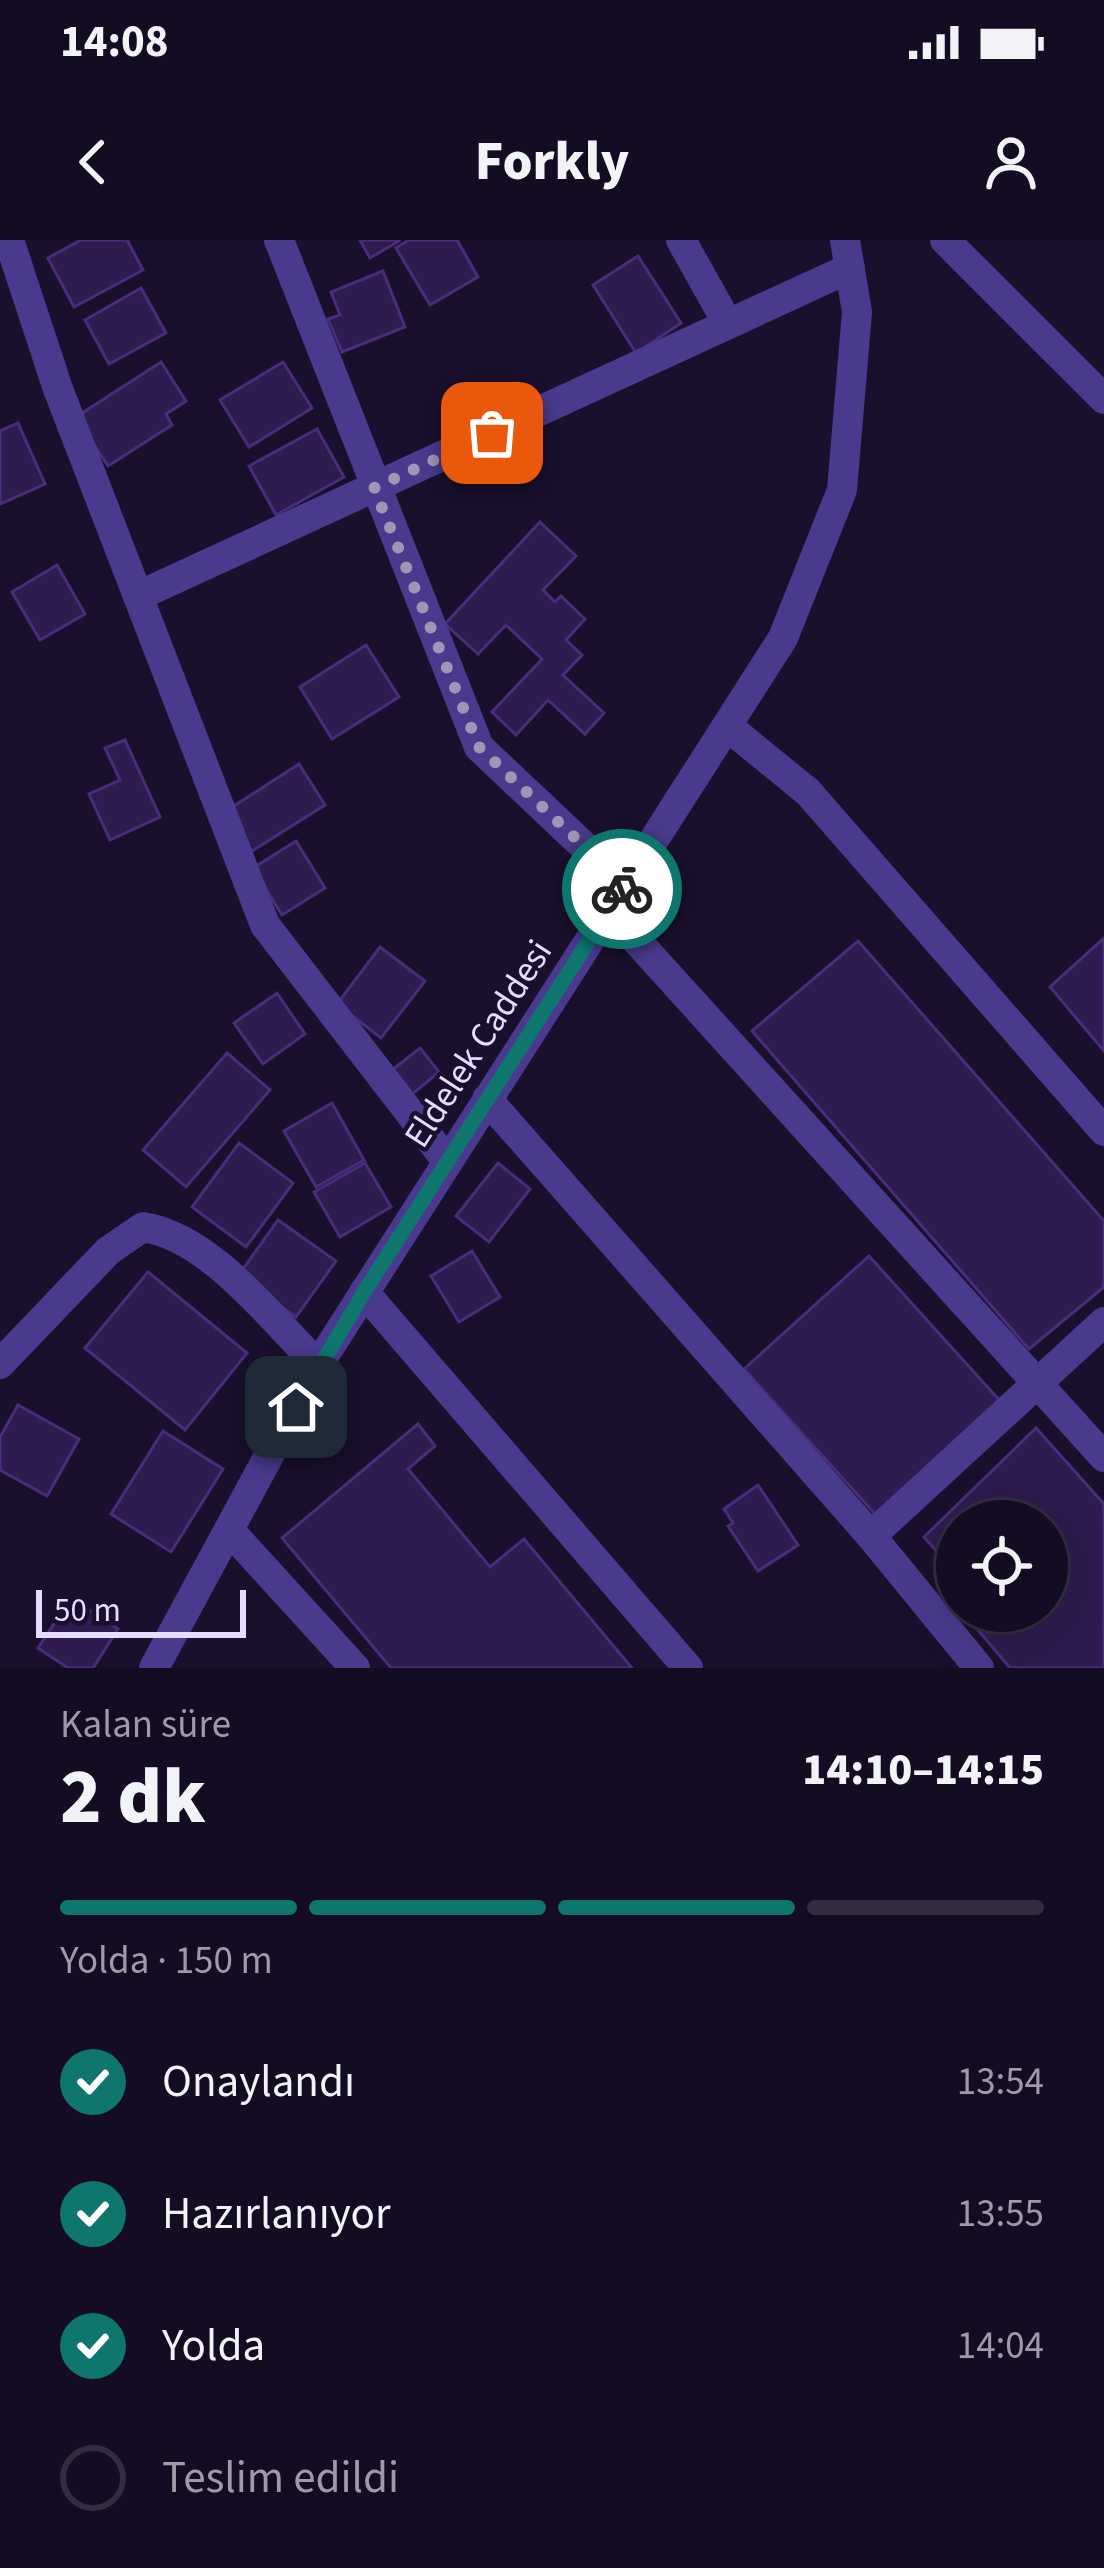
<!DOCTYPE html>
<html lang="tr">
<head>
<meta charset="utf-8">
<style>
	:root { --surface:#140c22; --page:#211a2f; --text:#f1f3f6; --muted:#9d9ba5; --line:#332c40; --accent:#0f766e }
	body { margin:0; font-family:"Source Sans 3",sans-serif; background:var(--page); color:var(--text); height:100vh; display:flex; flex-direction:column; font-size:45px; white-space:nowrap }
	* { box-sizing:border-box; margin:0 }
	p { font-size:39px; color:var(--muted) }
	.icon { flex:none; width:66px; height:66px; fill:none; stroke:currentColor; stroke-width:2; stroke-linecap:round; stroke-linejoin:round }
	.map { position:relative; height:1428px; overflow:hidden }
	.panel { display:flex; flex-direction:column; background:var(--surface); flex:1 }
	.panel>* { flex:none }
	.fabs { position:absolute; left:936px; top:1260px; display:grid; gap:24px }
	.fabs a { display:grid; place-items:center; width:132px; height:132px; border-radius:50%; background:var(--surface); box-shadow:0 12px 48px #0002,0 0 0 3px var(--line); font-size:60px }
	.scale { position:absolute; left:36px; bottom:30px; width:210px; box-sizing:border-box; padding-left:12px; border:6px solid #e6dcff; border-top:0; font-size:33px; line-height:42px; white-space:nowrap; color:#e6dcff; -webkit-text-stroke:9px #1a102d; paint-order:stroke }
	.pin { position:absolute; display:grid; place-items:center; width:102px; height:102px; color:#fff; margin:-51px; border-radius:24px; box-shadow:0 6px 18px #0006 }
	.courier { position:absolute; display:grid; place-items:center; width:120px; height:120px; margin:-60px; border:9px solid #0f766e; border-radius:50%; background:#fff; color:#222; box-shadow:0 3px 15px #0007 }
	.head em { font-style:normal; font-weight:800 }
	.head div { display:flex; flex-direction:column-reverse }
	.head { display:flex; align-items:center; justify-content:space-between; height:204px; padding:0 60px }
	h1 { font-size:78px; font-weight:800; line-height:90px }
	.bar { display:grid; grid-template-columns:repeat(4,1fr); gap:18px 12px; align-content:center; height:144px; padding:0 60px }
	.bar i { height:15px; border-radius:9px; background:var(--line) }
	.bar .current { background:var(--accent) }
	.bar p { grid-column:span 4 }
	ol { padding:0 60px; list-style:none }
	li { display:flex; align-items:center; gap:36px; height:132px }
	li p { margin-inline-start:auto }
	li .icon { padding:12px; border-radius:50%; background:var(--accent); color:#fff; stroke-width:4 }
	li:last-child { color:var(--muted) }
	li i { width:66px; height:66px; border:6px solid var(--line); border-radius:50% }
	.status { display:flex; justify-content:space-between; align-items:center; height:84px; padding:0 60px; background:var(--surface); direction:ltr }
	.status svg { height:33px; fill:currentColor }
	header { display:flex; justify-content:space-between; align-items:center; height:156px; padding:0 60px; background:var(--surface); font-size:54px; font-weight:800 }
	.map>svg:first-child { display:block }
</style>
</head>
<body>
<div class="status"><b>14:08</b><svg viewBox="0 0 49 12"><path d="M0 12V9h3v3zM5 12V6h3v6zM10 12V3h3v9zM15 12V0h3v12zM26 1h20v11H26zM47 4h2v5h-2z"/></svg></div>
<header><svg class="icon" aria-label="back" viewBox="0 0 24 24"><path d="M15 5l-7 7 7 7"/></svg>Forkly<svg class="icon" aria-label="person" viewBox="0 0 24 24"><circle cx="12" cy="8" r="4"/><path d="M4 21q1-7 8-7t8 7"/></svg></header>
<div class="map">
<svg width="1104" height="1428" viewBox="0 0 1104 1428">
	<rect width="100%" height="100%" fill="#1a102d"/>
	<g fill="#2e1b4f" stroke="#492d7c" stroke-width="3">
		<polygon points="81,0 127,0 143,30 74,67 48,18"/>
		<polygon points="360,0 398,0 399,1 370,18"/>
		<polygon points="409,0 457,0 478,37 430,65 396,8"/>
		<polygon points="638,16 681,83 636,113 593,45"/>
		<polygon points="383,31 405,87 342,112 328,79 340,75 331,52"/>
		<polygon points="141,48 166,93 109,124 85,80"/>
		<polygon points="161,122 186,161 166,174 172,185 108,226 76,177"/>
		<polygon points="283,122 312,168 249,207 220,160"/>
		<polygon points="18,183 45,244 0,264 0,191"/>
		<polygon points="317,189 344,237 276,275 249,226"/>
		<polygon points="540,282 576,316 543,350 555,362 561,356 585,379 566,400 582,415 563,435 604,473 585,494 548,460 516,495 492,472 542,419 506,385 478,414 445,384"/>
		<polygon points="57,325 85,374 40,400 12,352"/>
		<polygon points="366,405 399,457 332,499 300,447"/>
		<polygon points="125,500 160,577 110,600 89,554 120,540 105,508"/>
		<polygon points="299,524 325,565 252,611 226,571"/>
		<polygon points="296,601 325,648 282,675 253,628"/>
		<polygon points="1104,698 1104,811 1050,747"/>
		<polygon points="858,701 1104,981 1104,1047 1029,1109 752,791"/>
		<polygon points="380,707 425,741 381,798 337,764"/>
		<polygon points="277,753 305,794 263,824 234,783"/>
		<polygon points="420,808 439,832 411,855 392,830"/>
		<polygon points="227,813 270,850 186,947 143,910"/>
		<polygon points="332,863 364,920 316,947 284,891"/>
		<polygon points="239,903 293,943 246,1007 192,967"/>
		<polygon points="365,923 391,967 340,997 314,952"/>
		<polygon points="498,923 530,949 489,1002 456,976"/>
		<polygon points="278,980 336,1021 296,1077 238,1036"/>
		<polygon points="472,1011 500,1057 459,1082 431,1036"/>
		<polygon points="869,1016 1000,1161 875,1274 744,1129"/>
		<polygon points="148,1032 247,1113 185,1190 85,1108"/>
		<polygon points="18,1165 79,1199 47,1256 0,1230 0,1197"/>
		<polygon points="418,1184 435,1206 408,1229 490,1327 524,1299 632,1428 391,1428 282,1298"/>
		<polygon points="1036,1188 1104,1264 1104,1428 1010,1428 962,1371 1047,1371 1047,1281 957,1281 957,1334 924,1297"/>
		<polygon points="163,1191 223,1229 171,1312 111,1274"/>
		<polygon points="758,1245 798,1305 758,1331 728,1286 733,1283 724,1269"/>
		<polygon points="71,1358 118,1389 93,1428 68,1428 38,1408"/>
	</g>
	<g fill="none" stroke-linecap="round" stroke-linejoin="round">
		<g stroke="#4a3a8e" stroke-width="30">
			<polyline points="9,0 58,149 265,685 447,921"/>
			<polyline points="279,0 479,507 625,645"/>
			<polyline points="681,0 728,84"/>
			<polyline points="945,0 1104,159"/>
			<polyline points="138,356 850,28"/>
			<polyline points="727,486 808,552 1104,891"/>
			<polyline points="609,670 1104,1217"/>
			<polyline points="487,859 871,1296 1104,1082"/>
			<polyline points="364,1052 688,1428"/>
			<path d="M0 1124 108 1011 143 987C210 997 271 1078 318 1125"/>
			<polyline points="231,1292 355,1428"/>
			<polyline points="871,1296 979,1428"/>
			<polyline points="154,1428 318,1125 783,398 842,250 857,72 845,0"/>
		</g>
	</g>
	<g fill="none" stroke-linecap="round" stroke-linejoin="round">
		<polyline stroke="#9f95b6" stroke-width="12" stroke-dasharray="0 21.6" points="492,193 374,248 479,507 625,645 622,649"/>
		<polyline stroke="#0f766e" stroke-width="15" points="296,1167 364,1052 622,649"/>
	</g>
	<g text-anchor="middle" stroke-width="9" stroke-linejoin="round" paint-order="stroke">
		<g font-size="36" fill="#e6dcff" stroke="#1a102d">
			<text transform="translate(477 803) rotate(-57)" y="13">Eldelek Caddesi</text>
		</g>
	</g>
</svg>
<div class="fabs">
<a><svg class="icon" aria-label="locate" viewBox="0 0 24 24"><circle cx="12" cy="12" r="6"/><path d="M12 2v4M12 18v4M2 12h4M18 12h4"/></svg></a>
</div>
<div class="scale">50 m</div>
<div class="pin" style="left:492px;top:193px;background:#ea580c"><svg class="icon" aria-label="bag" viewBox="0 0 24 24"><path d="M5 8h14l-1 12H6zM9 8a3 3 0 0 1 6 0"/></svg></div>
<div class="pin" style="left:296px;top:1167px;background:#1f2937"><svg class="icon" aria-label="home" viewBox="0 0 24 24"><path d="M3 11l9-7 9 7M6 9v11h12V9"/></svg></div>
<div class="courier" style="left:622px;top:649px"><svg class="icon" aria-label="bike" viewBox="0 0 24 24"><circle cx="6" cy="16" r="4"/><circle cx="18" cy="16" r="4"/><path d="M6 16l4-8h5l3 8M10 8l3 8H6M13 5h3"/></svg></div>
</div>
<section class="panel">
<div class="head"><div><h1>2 dk</h1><p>Kalan süre</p></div><em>14:10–14:15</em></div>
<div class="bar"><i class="current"></i><i class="current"></i><i class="current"></i><i></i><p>Yolda · 150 m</p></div>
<ol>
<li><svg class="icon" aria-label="check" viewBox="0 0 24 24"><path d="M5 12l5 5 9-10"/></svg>Onaylandı<p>13:54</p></li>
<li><svg class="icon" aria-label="check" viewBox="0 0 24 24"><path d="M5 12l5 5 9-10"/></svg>Hazırlanıyor<p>13:55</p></li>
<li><svg class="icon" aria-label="check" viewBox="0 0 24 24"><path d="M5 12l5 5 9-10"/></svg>Yolda<p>14:04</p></li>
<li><i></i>Teslim edildi</li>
</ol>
</section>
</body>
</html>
